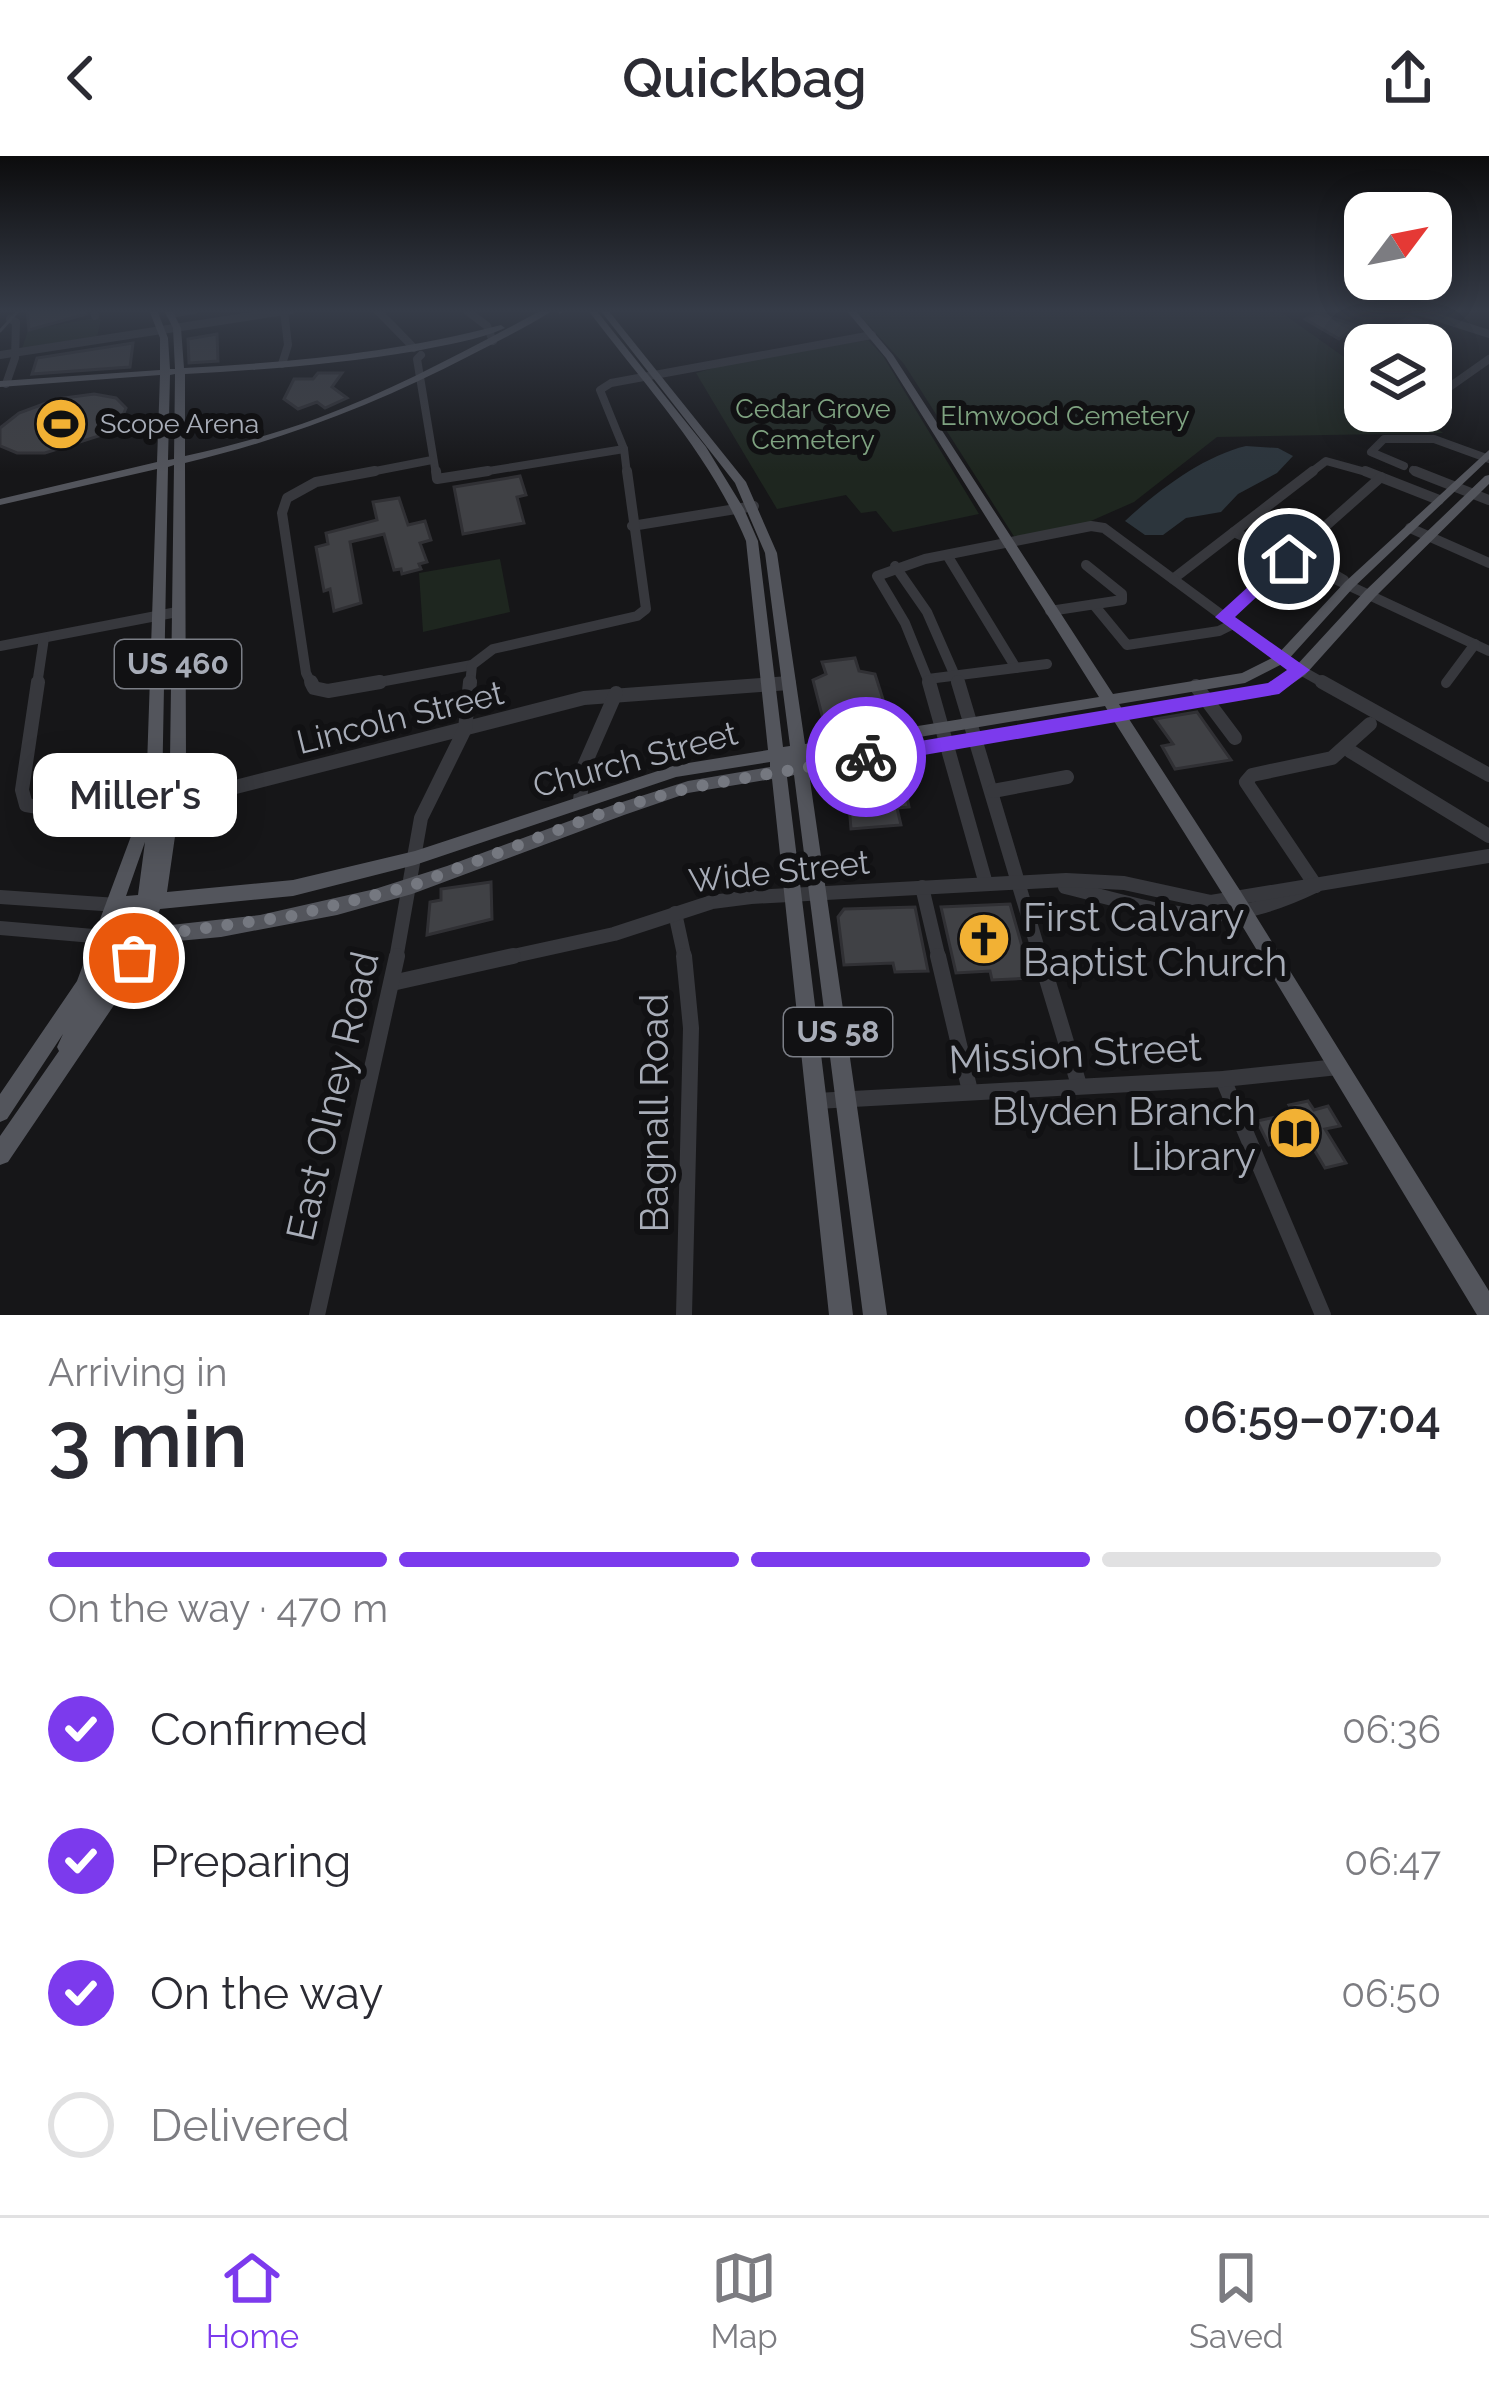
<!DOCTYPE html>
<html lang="en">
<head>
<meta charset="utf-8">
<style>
	:root { --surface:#fff; --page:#f2f2f3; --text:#2b2b33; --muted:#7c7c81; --line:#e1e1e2; --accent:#7c3aed }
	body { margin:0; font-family:Raleway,sans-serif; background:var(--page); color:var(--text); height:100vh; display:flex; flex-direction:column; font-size:45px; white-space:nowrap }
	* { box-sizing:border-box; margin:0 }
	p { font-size:39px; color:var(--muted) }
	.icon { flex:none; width:66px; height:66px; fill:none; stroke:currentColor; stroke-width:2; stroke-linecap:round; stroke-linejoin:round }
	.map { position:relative; height:1159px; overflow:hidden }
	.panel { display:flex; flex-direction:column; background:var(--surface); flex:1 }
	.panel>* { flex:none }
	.needle { width:78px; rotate:58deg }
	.tools { position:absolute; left:1344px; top:36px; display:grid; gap:24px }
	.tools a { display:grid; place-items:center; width:108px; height:108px; border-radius:24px; background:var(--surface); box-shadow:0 6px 30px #0003; font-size:60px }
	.pin { position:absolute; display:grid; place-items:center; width:102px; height:102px; color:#fff; margin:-51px; border:6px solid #fff; border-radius:50%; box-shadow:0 3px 12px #0007 }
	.courier { position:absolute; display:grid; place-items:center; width:120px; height:120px; margin:-60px; border:9px solid #7c3aed; border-radius:50%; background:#fff; color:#222; box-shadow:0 3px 15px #0007 }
	.bubble { position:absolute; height:84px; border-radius:24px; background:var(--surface); box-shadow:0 6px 30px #0003; font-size:39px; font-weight:600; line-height:84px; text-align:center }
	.summary em { font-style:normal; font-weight:600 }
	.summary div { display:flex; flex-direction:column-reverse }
	.summary { display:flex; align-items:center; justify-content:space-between; height:204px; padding:0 48px }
	h1 { font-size:78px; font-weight:600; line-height:90px }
	.bar { display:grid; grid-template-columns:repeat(4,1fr); gap:18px 12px; align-content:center; height:144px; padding:0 48px }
	.bar i { height:15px; border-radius:9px; background:var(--line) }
	.bar .on { background:var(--accent) }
	.bar p { grid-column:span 4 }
	ol { padding:0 48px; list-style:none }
	li { display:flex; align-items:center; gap:36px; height:132px }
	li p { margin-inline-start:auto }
	li .icon { padding:12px; border-radius:50%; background:var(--accent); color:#fff; stroke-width:4 }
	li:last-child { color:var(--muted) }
	li i { width:66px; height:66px; border:6px solid var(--line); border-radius:50% }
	header { display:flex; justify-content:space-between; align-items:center; height:156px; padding:0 48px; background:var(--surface); font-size:54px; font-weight:600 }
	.tabs { display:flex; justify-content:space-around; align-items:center; height:168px; border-top:3px solid var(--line); background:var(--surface); font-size:33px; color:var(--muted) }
	.tabs a { display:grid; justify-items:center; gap:6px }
	.tabs .on { color:var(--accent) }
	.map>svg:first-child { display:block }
</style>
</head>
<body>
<header><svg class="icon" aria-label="back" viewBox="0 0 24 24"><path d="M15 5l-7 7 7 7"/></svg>Quickbag<svg class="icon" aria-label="share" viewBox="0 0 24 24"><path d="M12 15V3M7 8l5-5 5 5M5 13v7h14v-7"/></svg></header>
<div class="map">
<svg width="1489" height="1159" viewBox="0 0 1489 1159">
	<rect width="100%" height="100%" fill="#161618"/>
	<g fill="#1e261f">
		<polygon points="855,154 1278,154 1365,216 1365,255 1415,255 1443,277 1217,281 1134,346 1084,368 1015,382 904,208"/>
		<polygon points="101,161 97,182 22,193 28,174"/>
		<polygon points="868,184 883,200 979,358 893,376 876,355 861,357 846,339 777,353 696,217 738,205"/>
		<polygon points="500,403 510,456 423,476 419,417"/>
	</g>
	<path fill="#2c353c" d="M1246 290 1278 292 1293 300 1277 317 1238 338 1221 356 1186 362 1163 379H1145L1125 365C1156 336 1203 300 1246 290Z"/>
	<g fill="#404145" stroke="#303034" stroke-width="3">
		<polygon points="27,154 86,154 86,158 29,174"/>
		<polygon points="1317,157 1357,170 1339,183 1305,163"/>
		<polygon points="1409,161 1443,172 1436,177 1445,180 1437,185 1447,189 1431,200 1431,189 1365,189 1365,201 1351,196"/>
		<polygon points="217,178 218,205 189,207 188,183"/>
		<polygon points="133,187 130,211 32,218 37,202"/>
		<polygon points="318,217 342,217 332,231 347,242 325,252 317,246 298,253 284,243 294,223 313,223"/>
		<polygon points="94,238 116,242 126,252 120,266 102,279 45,297 17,297 0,290 0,272 19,257 57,243"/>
		<polygon points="520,320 526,339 517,341 524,367 463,378 454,331"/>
		<polygon points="399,342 408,369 425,365 431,384 420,387 427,406 419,408 421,413 402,418 401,413 394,414 384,378 350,386 361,447 334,455 330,433 324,435 316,391 328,388 326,377 377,364 373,346"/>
		<polygon points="855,502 859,515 875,518 887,556 883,561 831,567 823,563 813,524 826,518 822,506"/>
		<polygon points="1197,556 1231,604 1175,613 1162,590 1173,588 1155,563"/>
		<polygon points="861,613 864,620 902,615 909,651 897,652 901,669 851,673 848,637 840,616"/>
		<polygon points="491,726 492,763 427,779 430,746 441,744 441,733"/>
		<polygon points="1010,748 1031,822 992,824 990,815 956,817 941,751"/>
		<polygon points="915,751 928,815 895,816 893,807 844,809 838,761 844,753"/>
		<polygon points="1308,945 1314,954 1328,950 1340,970 1325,973 1346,1007 1325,1012 1306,980 1269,989 1257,965 1294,957 1289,949"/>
	</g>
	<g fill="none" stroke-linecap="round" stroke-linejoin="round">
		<g stroke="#37383d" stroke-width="8">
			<polyline points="94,154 95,160"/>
			<polyline points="377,154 414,192"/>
			<polyline points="466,154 487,170 493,185"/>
			<polyline points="1414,154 1489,178"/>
			<polyline points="170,158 194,154"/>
			<polyline points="0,199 291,154"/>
			<polyline points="421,199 417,203 436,318"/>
			<polyline points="282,208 288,189 284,155"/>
			<polyline points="6,228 15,202 16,166 10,163"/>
			<polyline points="1431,244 1489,203"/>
			<polyline points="1404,310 1371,296 1384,283 1434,283 1489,303"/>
			<polyline points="1413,314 1422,318"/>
			<polyline points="360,318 432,304"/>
			<polyline points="470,318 624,293"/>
			<polyline points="627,318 624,293 600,234 611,227 872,179"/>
			<polyline points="1309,318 1326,305 1373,318"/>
		</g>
		<g stroke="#37383d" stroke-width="10">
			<polyline points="436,315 437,323 488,315"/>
			<polyline points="1365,315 1439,344"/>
			<polyline points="1415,315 1489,344"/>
			<polyline points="632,370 754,350"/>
			<polyline points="1410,372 1489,407"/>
			<polyline points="1234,376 1489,495"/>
			<polyline points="947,399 1016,512"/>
			<polyline points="1305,401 1344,424"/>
			<polyline points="895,410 927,456 959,529"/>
			<polyline points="1173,423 1313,315"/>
			<polyline points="1094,449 1127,489 1219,475 1233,468"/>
			<polyline points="1050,455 1122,444 1122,438 1086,409"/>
			<polyline points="1223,461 1381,321"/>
			<polyline points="0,490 177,456"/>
			<polyline points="928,523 1047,508"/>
			<polyline points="1446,527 1475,488"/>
			<polyline points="37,529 44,482"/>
			<polyline points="312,529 306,517 282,357 287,342 316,326 375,315"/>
			<polyline points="363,529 472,509"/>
			<polyline points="470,529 472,509 493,493 637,460 646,453 627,315"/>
			<polyline points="766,529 789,527"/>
			<polyline points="930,529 905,467 877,420 925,403 1091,370 1104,372 1281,503 1327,529"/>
		</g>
		<g stroke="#37383d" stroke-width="14">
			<polyline points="38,526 22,634 26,649 79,658 173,647 584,542 789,527"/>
			<polyline points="311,526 314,532 328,535 380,526"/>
			<polyline points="929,526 986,728"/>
			<polyline points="958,526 1041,803"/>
			<polyline points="1322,526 1489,619"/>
			<polyline points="1196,530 1235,582"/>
			<polyline points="1350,595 1489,680"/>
			<polyline points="993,635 1067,621"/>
			<polyline points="580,644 584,610 616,537"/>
			<polyline points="1316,730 1246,626 1252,619 1332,602 1370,568"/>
			<polyline points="922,731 939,803"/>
			<path d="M1065 731C1168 756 1213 779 1315 730"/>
			<polyline points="0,741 117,749"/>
			<polyline points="675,757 685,803"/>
			<polyline points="0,772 105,781"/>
			<polyline points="396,803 421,662 465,573 470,526"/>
			<polyline points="500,803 614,778 712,746 751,741 1066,724 1124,727 1211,746 1489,700"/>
		</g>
		<g stroke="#37383d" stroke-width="16">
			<polyline points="938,800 970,935"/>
			<polyline points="1040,800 1079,929"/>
			<polyline points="392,827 513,800"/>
			<polyline points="1223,923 1323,1159"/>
			<polyline points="816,945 1223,923 1338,911"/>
			<polyline points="317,1159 397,800"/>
			<polyline points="684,1159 691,872 684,800"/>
		</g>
		<g fill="#53555c" fill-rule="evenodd">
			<path d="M149 154H157L168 182 170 213H175L173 172 164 154H172L181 172 184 212C295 206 393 197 501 169L505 172C479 184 445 189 416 195 339 208 262 214 185 218V300C230 290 275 278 318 262 396 233 469 193 542 154H553C528 171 499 184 471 199 379 247 286 283 185 307L186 604 167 736 293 724 415 695 676 609 768 594 746 385C709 297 645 230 588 154H596L706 291 744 353 758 385 783 591 790 590 765 397 735 327 600 154H608L746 326 777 397 805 588 1099 541 886 202 846 154H855L893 199 1113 538 1242 517 1276 500 1345 426 1489 294V303L1353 432 1286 506 1245 527 1119 548 1122 553 1269 528 1295 511 1365 435 1485 320 1489 319V328L1375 441 1305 519 1278 537 1129 563 1241 736 1489 1135V1159H1477L1229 748 1114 565 809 617 887 1159H863L794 619 787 621 853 1159H829L772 623 688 637 624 659 412 738 337 759 221 781 146 788 133 821 8 1006 0 1009V980L59 895 57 891 63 878 7 963 0 966V938L77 825 146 640 157 313 0 349V343L157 306 160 219 0 231V225L160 214V182ZM175 218 174 303 168 304 170 219ZM174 309 170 604 161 665 158 651 162 640 168 311ZM1105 550 1108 555 807 605 806 600ZM770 606V611L688 625 613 649 447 710 375 733 260 759 153 771 160 753 293 740 415 709 676 621ZM145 686 138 739 126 740ZM137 755 140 760 135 772H122L116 768 120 757ZM121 789H128L113 818Z"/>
			<polygon points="556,154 565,154 560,158"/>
		</g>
		<polyline stroke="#4a4c52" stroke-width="3" points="0,175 19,154"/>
	</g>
	<linearGradient id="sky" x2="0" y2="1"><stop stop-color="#0c0c0d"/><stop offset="0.49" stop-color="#363c48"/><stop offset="1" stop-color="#363c48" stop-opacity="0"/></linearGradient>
	<rect width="1489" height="316" fill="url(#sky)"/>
	<polygon fill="#7c3aed" points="1283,399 1297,403 1235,461 1310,514 1279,538 866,609 856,601 866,594 1268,527 1287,514 1215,461"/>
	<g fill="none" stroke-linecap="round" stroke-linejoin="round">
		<polyline stroke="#757880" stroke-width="12" stroke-dasharray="0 21.6" points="134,802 143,781 291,760 411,730 608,655 688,632 866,601"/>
	</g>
	<defs>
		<g id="stadium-disc" transform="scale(2.7)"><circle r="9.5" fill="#f2b134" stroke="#111113"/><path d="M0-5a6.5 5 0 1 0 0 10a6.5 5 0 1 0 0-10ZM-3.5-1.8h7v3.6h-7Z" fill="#111"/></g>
		<g id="church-disc" transform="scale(2.7)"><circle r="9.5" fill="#f2b134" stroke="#111113"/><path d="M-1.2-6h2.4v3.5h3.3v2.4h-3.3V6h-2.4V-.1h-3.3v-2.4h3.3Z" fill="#111"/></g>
		<g id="library-disc" transform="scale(2.7)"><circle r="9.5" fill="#f2b134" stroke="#111113"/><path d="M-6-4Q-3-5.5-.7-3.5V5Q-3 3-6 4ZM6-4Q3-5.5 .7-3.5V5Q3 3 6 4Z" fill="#111"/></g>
	</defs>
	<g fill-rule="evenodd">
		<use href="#stadium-disc" x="61" y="268"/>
		<use href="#church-disc" x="984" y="783"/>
		<use href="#library-disc" x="1295" y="977"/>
	</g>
	<g text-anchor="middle" stroke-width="12" stroke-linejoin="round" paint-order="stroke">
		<g font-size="27" fill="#7fa381" stroke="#111113">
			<text x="813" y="262">Cedar Grove<tspan x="813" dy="31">Cemetery</tspan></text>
			<text x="1065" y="269">Elmwood Cemetery</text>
		</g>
		<g font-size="27" fill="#a8adb8" stroke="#111113" text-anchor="start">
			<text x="100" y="277">Scope Arena</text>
		</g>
		<g fill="#111113" stroke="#7b7e86" stroke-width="3">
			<rect x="115" y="484" width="126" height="48" rx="9"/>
			<rect x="784" y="852" width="108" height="48" rx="9"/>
		</g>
		<g font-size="30" font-weight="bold" fill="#a8adb8">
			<text x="178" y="518">US 460</text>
			<text x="838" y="886">US 58</text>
		</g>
		<g font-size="33" fill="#a8adb8" stroke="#111113">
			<text transform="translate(400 561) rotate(-14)" y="12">Lincoln Street</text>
			<text transform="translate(635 603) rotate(-15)" y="12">Church Street</text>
			<text transform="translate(779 715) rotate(-6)" y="12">Wide Street</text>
		</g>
		<g font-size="39" fill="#a8adb8" stroke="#111113" text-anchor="start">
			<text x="1023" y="775">First Calvary<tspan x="1023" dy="45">Baptist Church</tspan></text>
			<text x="1256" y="969" text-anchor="end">Blyden Branch<tspan x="1256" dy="45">Library</tspan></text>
		</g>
		<g font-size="39" fill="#a8adb8" stroke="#111113">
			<text transform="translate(1075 897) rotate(-3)" y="14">Mission Street</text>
			<text transform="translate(332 940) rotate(-77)" y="14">East Olney Road</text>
			<text transform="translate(654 957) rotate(-90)" y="14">Bagnall Road</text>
		</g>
	</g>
</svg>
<div class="tools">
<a><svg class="needle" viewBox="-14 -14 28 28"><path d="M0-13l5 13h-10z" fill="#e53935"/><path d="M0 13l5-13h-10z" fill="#7c7c81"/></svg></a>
<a><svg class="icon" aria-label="layers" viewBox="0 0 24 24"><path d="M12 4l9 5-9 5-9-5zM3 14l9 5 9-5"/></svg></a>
</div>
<div class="pin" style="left:134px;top:802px;background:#ea580c"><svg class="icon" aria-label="bag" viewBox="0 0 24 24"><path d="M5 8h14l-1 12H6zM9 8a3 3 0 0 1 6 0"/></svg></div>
<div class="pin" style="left:1289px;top:403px;background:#1f2937"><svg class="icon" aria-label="home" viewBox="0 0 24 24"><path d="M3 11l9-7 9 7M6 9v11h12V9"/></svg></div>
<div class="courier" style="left:866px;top:601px"><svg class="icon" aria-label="bike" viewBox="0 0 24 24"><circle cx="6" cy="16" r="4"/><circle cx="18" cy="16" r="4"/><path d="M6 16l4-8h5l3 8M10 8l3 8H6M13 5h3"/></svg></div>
<div class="bubble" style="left:33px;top:597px;width:204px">Miller's</div>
</div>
<section class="panel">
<div class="summary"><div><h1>3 min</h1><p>Arriving in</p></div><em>06:59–07:04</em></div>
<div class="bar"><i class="on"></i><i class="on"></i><i class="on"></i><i></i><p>On the way · 470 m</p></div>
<ol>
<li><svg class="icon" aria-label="check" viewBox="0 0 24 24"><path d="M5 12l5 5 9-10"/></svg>Confirmed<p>06:36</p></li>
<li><svg class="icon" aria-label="check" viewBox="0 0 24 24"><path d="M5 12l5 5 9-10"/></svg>Preparing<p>06:47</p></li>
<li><svg class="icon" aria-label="check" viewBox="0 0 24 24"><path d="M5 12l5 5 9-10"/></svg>On the way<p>06:50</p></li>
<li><i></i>Delivered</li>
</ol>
</section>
<nav class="tabs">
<a class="on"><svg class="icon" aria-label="home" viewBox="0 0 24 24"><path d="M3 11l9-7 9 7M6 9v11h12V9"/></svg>Home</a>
<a><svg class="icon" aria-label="map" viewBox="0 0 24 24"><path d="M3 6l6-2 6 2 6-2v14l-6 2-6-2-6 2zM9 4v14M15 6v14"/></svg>Map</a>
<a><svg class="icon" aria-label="saved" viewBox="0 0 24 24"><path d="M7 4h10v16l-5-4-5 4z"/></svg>Saved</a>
</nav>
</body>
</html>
